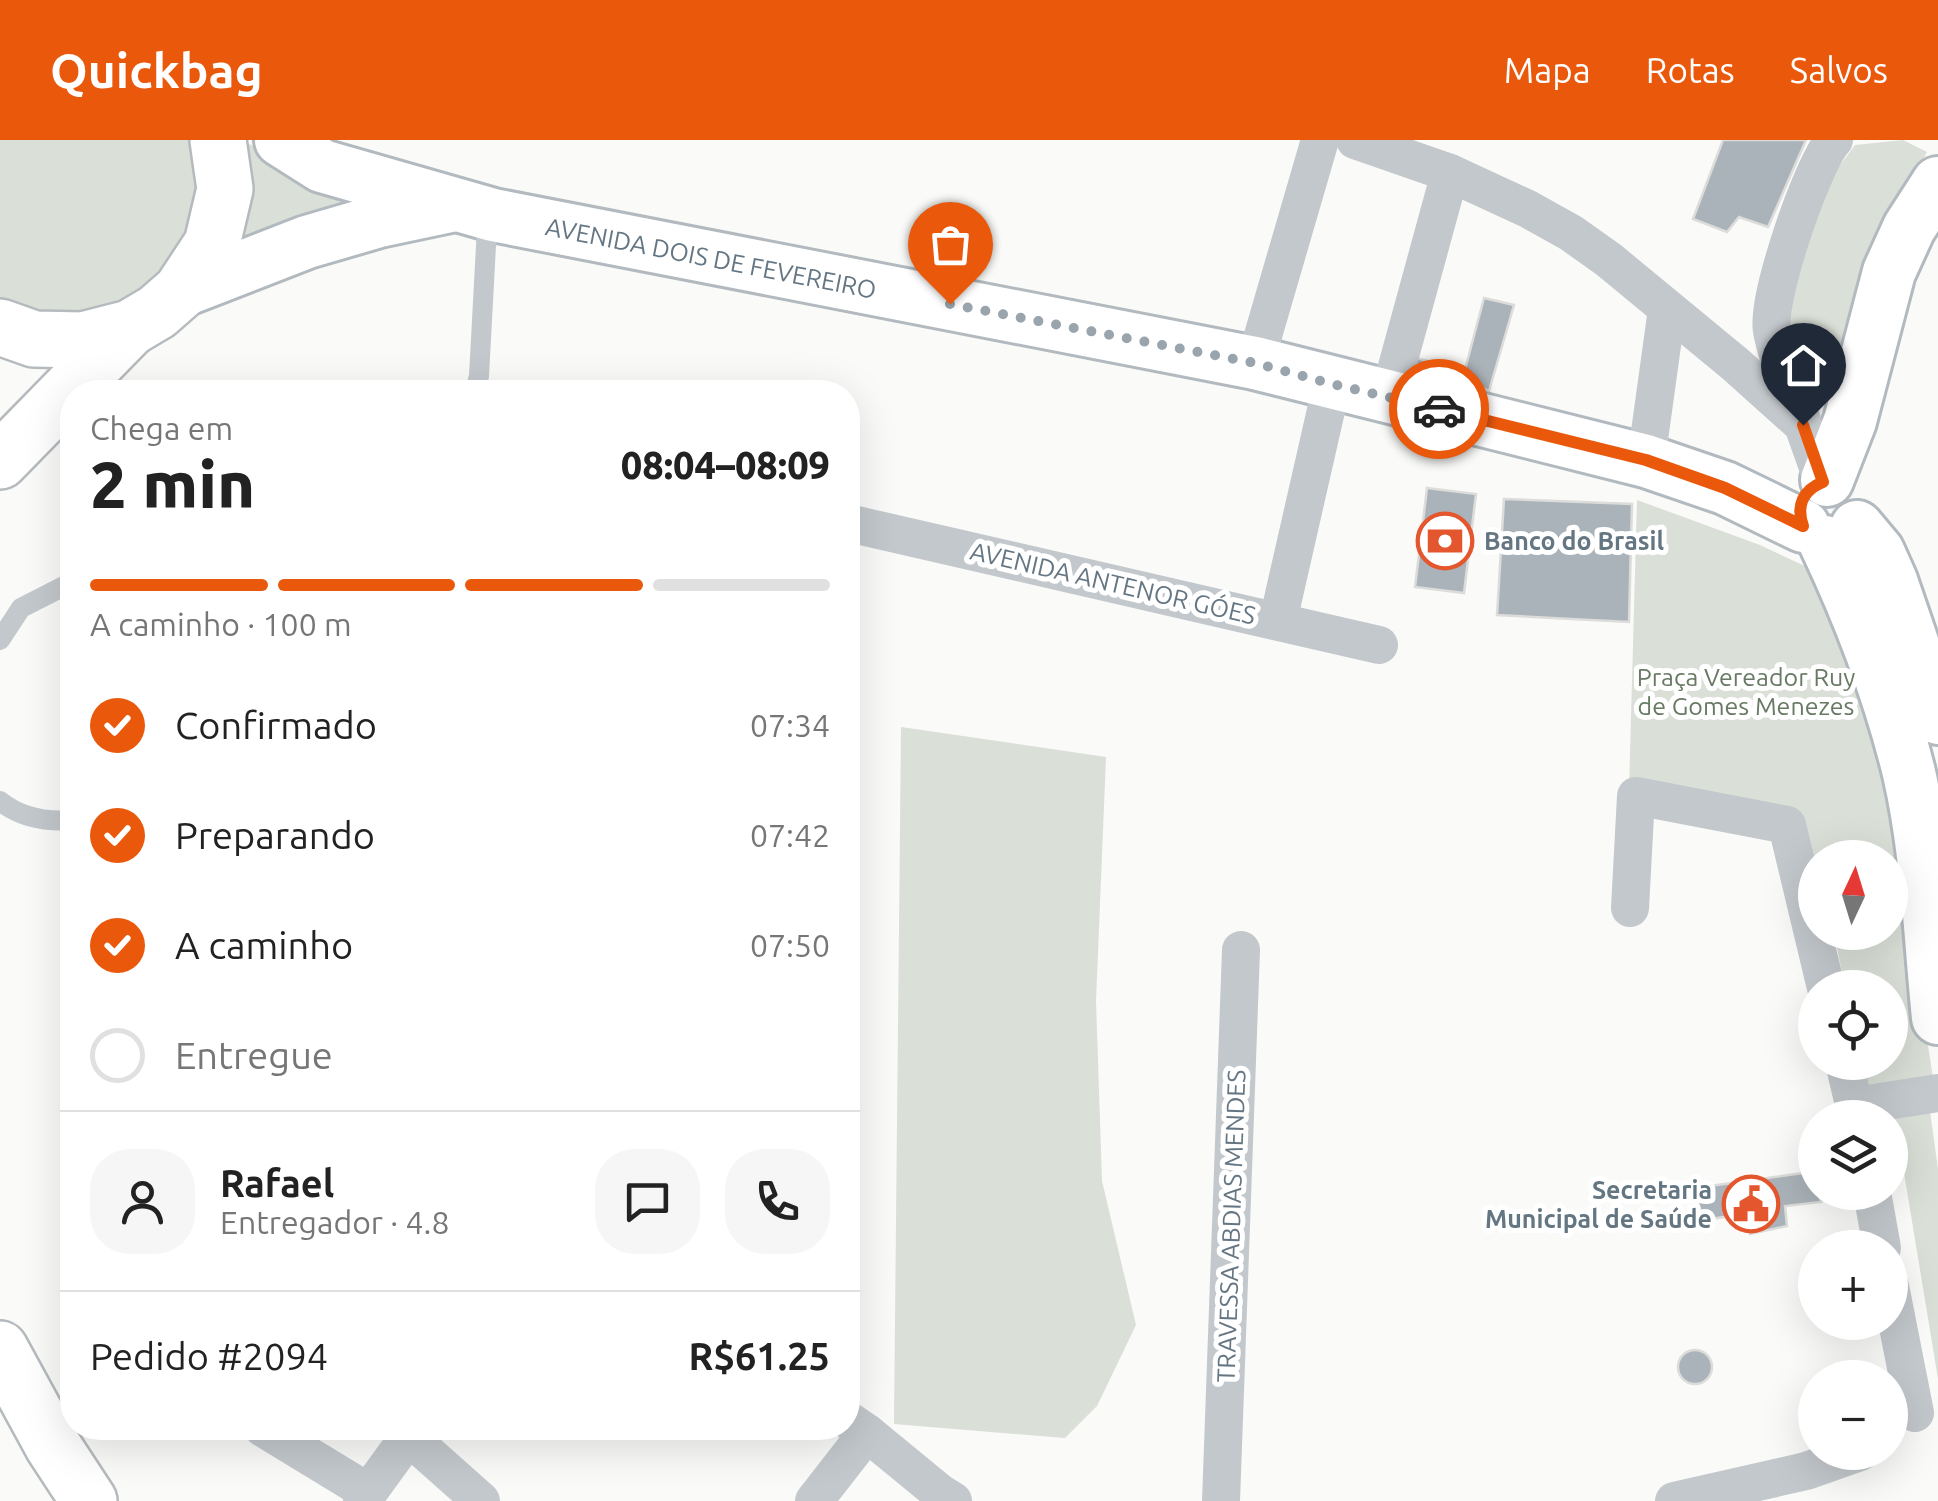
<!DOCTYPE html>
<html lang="pt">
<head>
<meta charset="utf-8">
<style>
	:root { --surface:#fff; --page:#f6f6f6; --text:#222; --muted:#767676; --line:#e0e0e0; --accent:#ea580c }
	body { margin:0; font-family:Ubuntu,sans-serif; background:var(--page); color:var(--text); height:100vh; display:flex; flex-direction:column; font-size:38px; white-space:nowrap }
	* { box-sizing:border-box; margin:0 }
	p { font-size:32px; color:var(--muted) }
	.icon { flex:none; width:55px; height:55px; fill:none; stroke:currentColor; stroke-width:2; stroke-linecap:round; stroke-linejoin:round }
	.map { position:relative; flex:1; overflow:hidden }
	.drawer { position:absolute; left:60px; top:240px; width:800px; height:1060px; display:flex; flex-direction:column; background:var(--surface); border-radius:40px; box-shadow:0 10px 40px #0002 }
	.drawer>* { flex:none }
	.needle { width:65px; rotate:4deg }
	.buttons { position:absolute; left:1798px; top:700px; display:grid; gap:20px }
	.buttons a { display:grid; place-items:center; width:110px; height:110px; border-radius:50%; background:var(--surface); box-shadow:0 10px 40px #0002; font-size:50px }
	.pin { position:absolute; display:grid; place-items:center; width:85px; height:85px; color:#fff; margin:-102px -42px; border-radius:50% 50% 50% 0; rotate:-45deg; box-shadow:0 0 10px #0007 }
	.pin .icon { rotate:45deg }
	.courier { position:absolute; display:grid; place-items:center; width:100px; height:100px; margin:-50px; border:8px solid #ea580c; border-radius:50%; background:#fff; color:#222; box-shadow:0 2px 12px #0007 }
	.head em { font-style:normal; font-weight:800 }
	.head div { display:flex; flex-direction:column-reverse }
	.head { display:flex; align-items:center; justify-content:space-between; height:170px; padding:0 30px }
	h1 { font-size:65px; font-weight:800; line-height:75px }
	.bar { display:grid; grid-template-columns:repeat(4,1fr); gap:15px 10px; align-content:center; height:120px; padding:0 30px }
	.bar i { height:12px; border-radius:8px; background:var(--line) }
	.bar .on { background:var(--accent) }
	.bar p { grid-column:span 4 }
	.line { display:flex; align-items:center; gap:25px; padding:0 30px; border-top:2px solid var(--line) }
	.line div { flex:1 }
	.round { display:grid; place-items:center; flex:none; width:105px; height:105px; border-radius:40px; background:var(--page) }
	ol { padding:0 30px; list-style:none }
	li { display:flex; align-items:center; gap:30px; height:110px }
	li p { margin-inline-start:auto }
	li .icon { padding:10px; border-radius:50%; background:var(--accent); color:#fff; stroke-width:4 }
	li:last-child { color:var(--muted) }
	li i { width:55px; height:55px; border:5px solid var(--line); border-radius:50% }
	header { display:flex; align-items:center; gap:60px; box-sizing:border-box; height:140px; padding:0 50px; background:var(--accent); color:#fff }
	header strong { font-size:48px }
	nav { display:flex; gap:55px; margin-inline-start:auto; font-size:35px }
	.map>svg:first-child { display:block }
</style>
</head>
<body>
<header>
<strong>Quickbag</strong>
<nav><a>Mapa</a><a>Rotas</a><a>Salvos</a></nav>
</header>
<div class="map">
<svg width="1938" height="1361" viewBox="0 0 1938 1361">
	<rect width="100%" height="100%" fill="#fafaf8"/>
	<g fill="#dadfd7">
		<polygon points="0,0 195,0 203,44 195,88 141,158 53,181 0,165"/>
		<polygon points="1903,0 1927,12 1873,111 1836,228 1806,242 1799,230 1785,168 1832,36 1855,5"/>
		<polygon points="245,2 371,65 243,100"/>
		<polygon points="1637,360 1760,405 1811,429 1879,587 1933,938 1865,951 1860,923 1890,922 1890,848 1845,847 1834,793 1890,792 1890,718 1815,718 1791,679 1629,650"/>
		<polygon points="901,587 1106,617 1096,861 1102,1041 1136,1185 1097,1266 1065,1298 894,1284"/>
		<polygon points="1930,971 1938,1029 1938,1239 1895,978"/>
	</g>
	<g fill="#aab3b9" stroke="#dcdcda" stroke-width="2.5">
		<polygon points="1723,0 1806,0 1768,87 1739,77 1727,92 1693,79"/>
		<polygon points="1484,158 1514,165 1489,251 1463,237"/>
		<polygon points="1416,218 1448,226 1434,264 1405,256"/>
		<polygon points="1427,348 1476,354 1464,453 1415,447"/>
		<polygon points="1504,359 1632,364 1629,482 1497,475"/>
		<polygon points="1810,1032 1815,1052 1818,1052 1821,1062 1785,1066 1787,1086 1750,1094 1747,1074 1702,1080 1695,1048"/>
		<circle cx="1695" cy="1227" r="17"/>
	</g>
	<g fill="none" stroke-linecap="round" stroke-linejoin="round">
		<g stroke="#b3babf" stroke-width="58">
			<g id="secondary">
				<polyline points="281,0 322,26 493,75 1255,223 1646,321 1725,348 1803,386"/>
				<polyline points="181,151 307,102 379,81 450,66"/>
				<polyline points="1827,340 1850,281 1889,132 1909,88 1938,43"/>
				<polyline points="1857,387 1878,412 1891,441 1938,578"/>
				<path d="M1825 402C1861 478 1889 551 1909 633 1927 711 1930 798 1938 878"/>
			</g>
		</g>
		<g stroke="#b5babe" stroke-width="60">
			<g id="primary">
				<polyline points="0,187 34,199 83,200 130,188 157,172 181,151 212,104 225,49 218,0"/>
				<polyline points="0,321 130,188"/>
				<polyline points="0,1209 53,1306 89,1361"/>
			</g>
		</g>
		<g stroke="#c3c8cc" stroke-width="20">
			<polyline points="475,252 479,236 487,87 492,77"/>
			<polyline points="0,500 21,468 72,442"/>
			<path d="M0 661C21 678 46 682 72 680"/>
		</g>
		<g stroke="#c3c8cc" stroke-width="38">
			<polyline points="1355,0 1450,33 1528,69 1571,93 1609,120 1735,224 1803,285 1823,341"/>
			<polyline points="1255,223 1320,0"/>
			<polyline points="1389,256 1450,33"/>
			<path d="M1802 280C1792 253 1777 219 1772 191 1766 159 1812 24 1834 0"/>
			<polyline points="1646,321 1667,169"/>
			<polyline points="848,383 1379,505"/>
			<polyline points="1278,481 1332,244"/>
			<polyline points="1630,768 1636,656 1787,685 1826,848"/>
			<polyline points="1844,922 1857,978"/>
			<polyline points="1855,966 1938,953"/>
			<polyline points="1872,1052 1882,1108"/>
			<polyline points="1890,1146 1915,1273"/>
			<polyline points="848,1280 867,1293 940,1353 953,1361"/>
			<polyline points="263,1288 368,1352"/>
			<polyline points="408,1296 481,1361"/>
			<polyline points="362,1361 415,1288"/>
			<polyline points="814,1361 867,1293"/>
			<polyline points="1221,1361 1241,810"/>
			<polyline points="1674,1361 1806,1331 1860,1312"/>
		</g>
		<use href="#secondary" stroke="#fff" stroke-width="52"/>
		<use href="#primary" stroke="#fff" stroke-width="55"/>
	</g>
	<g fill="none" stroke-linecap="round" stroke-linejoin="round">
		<polyline stroke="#99a4ac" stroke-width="10" stroke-dasharray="0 18" points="950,164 1255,223 1332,244 1439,269"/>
		<path stroke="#ea580c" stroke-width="12" d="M1439 269 1646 320 1725 348 1803 386C1796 366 1803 350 1823 342L1803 285"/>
	</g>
	<defs>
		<g id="bank-ring" transform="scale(2.875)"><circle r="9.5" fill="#fff" stroke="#e4572e" stroke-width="1.5"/><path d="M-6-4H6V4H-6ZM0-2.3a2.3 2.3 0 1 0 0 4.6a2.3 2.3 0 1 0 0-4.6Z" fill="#e4572e"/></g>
		<g id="civic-ring" transform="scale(2.875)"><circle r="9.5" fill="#fff" stroke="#e4572e" stroke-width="1.5"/><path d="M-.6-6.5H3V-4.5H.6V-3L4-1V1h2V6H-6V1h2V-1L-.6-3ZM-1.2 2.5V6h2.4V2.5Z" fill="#e4572e"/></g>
	</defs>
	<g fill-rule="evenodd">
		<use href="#bank-ring" x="1445" y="401"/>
		<use href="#civic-ring" x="1751" y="1064"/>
	</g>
	<g text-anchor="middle" stroke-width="10" stroke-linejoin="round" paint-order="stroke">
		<g font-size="25" fill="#657683" stroke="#fff">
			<text transform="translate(711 118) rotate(11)" y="9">AVENIDA DOIS DE FEVEREIRO</text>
			<text transform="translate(1113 443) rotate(13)" y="9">AVENIDA ANTENOR GÓES</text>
			<text transform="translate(1231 1086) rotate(-88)" y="9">TRAVESSA ABDIAS MENDES</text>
		</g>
		<g font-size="25" font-weight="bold" fill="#657683" stroke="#fff" text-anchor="start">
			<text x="1484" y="410">Banco do Brasil</text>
			<text x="1712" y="1059" text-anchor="end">Secretaria<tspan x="1712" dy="29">Municipal de Saúde</tspan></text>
		</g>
		<g font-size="25" fill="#687a64" stroke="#fff">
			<text x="1746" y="546">Praça Vereador Ruy<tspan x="1746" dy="29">de Gomes Menezes</tspan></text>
		</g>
	</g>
</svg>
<div class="buttons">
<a><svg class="needle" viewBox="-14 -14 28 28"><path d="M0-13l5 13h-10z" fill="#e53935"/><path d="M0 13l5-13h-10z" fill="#767676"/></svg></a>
<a><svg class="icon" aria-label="locate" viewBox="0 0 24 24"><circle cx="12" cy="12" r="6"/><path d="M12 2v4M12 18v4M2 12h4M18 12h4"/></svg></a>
<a><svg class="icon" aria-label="layers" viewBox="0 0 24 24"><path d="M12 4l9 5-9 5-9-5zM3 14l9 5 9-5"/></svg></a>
<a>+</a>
<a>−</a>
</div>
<div class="pin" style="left:950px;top:164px;background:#ea580c"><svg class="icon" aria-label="bag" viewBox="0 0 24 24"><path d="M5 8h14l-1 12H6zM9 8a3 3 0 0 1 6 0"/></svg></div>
<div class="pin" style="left:1803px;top:285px;background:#1f2937"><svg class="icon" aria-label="home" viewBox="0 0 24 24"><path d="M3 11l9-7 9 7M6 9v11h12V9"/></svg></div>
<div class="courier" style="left:1439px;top:269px"><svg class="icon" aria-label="car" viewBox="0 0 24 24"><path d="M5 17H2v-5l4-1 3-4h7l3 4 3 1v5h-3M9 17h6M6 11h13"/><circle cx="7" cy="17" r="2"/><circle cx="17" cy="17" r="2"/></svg></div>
<section class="drawer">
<div class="head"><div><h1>2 min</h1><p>Chega em</p></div><em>08:04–08:09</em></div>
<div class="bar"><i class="on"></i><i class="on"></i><i class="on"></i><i></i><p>A caminho · 100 m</p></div>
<ol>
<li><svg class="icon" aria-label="check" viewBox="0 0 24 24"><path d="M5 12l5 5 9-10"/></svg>Confirmado<p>07:34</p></li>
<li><svg class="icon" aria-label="check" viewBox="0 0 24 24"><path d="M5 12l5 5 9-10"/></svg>Preparando<p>07:42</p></li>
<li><svg class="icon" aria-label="check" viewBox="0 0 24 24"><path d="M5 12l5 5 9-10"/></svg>A caminho<p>07:50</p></li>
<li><i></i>Entregue</li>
</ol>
<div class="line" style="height:180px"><a class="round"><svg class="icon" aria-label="person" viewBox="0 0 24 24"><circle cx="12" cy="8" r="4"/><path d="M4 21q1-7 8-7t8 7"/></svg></a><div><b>Rafael</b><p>Entregador · 4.8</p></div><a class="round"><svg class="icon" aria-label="chat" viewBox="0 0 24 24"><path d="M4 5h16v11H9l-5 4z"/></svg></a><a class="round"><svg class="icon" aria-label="phone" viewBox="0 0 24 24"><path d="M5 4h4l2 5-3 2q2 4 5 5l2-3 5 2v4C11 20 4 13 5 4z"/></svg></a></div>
<div class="line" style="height:130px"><div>Pedido #2094</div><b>R$61.25</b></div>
</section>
</div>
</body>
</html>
